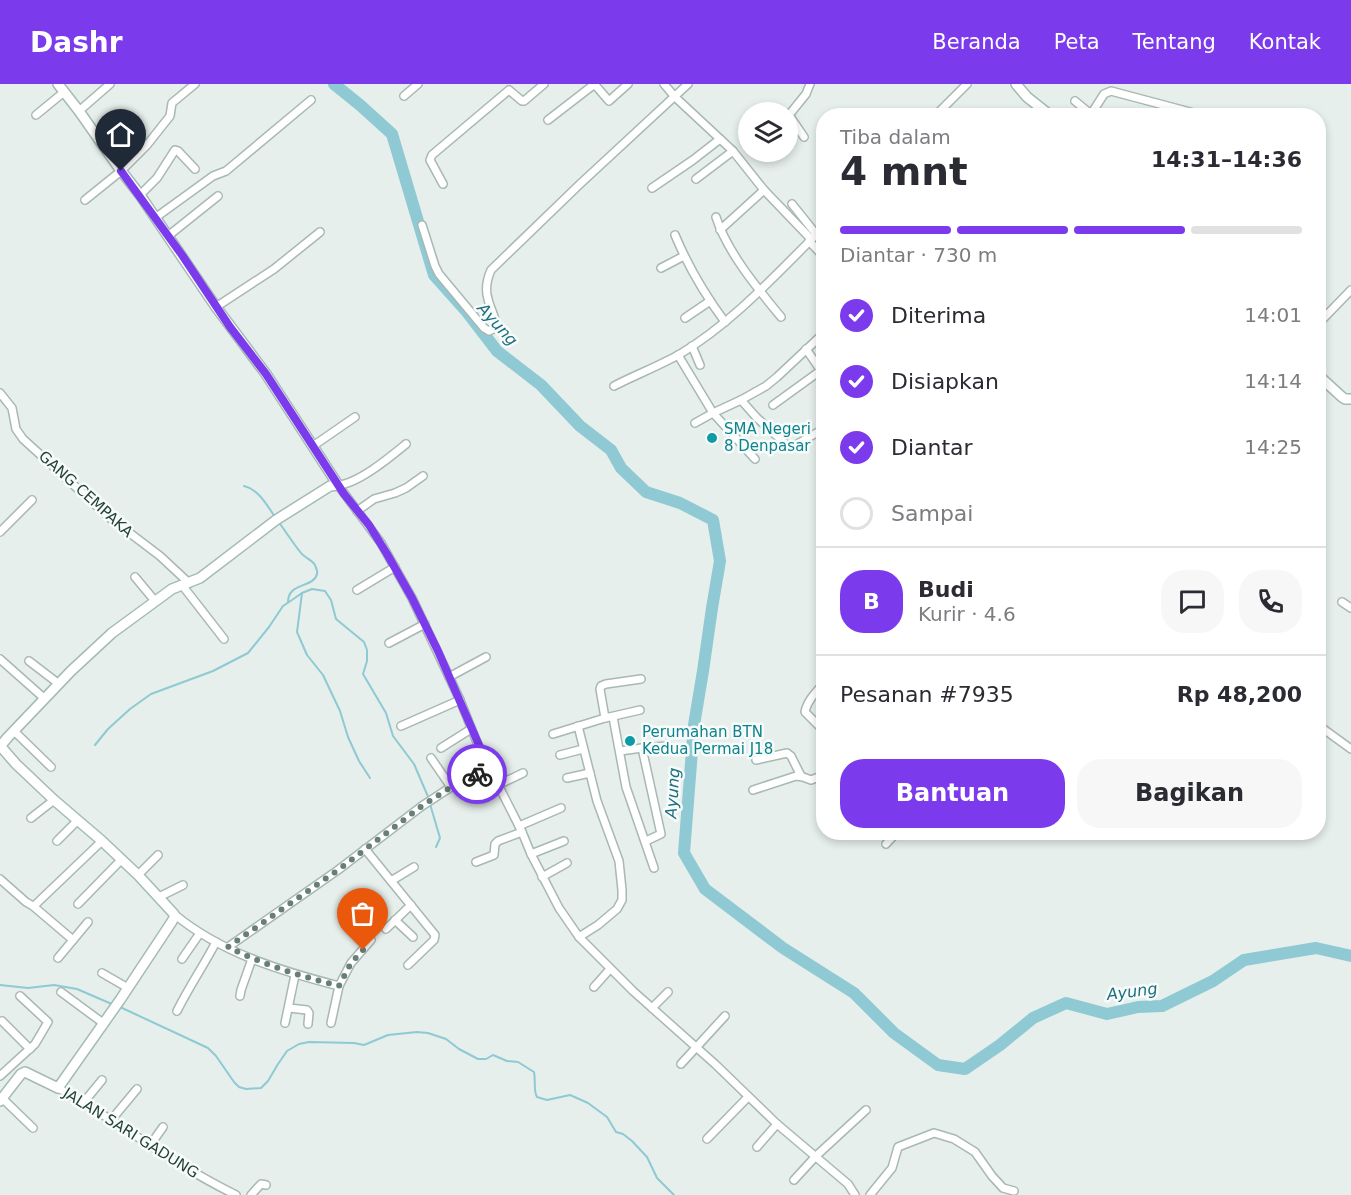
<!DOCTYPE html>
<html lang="id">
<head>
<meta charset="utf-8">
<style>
	:root { --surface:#fff; --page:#f7f7f7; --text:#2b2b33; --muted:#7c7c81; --line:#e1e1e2; --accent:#7c3aed }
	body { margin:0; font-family:"DejaVu Sans",sans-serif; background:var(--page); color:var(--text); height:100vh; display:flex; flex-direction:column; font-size:22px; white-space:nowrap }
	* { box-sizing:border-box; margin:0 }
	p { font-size:20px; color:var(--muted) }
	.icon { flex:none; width:33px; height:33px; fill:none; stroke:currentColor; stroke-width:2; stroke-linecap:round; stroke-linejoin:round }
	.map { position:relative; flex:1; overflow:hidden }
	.panel { position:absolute; left:816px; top:24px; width:510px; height:732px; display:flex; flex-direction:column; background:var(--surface); border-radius:24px; box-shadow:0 3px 9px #0003 }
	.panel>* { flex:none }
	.buttons { position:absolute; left:738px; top:18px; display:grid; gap:12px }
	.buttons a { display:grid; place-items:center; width:60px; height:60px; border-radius:50%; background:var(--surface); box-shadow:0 3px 9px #0003; font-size:30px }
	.pin { position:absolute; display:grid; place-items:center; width:51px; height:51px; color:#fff; margin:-62px -26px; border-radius:50% 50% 50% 0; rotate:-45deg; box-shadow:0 0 6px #0007 }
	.pin .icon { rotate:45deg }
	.courier { position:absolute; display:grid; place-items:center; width:60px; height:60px; margin:-30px; border:4px solid #7c3aed; border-radius:50%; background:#fff; color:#222; box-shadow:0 2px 8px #0007 }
	.head em { font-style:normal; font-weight:800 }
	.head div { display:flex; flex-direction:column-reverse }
	.head { display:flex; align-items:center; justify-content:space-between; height:102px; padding:0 24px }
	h1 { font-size:39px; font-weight:800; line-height:45px }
	.bar { display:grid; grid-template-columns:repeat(4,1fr); gap:9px 6px; align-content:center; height:72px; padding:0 24px }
	.bar i { height:8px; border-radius:4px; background:var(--line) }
	.bar .on { background:var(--accent) }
	.bar p { grid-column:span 4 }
	.line { display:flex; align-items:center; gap:15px; padding:0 24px; border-top:2px solid var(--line) }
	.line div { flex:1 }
	.round { display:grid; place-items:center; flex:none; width:63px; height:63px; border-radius:24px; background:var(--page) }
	ol { padding:0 24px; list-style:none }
	li { display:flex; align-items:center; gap:18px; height:66px }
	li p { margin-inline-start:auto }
	li .icon { padding:6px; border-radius:50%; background:var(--accent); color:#fff; stroke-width:4 }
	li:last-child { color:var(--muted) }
	li i { width:33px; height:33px; border:3px solid var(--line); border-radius:50% }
	.action { display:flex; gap:12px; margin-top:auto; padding:12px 24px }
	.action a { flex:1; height:69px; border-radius:24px; background:var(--accent); color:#fff; font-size:24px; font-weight:800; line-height:69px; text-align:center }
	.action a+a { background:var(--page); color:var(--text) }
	header { display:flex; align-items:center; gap:36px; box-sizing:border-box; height:84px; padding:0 30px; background:var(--accent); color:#fff }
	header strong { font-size:28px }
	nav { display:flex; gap:33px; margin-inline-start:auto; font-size:21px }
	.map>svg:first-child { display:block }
</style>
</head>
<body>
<header>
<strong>Dashr</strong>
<nav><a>Beranda</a><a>Peta</a><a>Tentang</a><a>Kontak</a></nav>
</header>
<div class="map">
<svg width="1351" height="1111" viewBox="0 0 1351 1111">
	<rect width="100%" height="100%" fill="#e6efeb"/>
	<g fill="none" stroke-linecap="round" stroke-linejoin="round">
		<g stroke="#8ec9d4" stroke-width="2">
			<path d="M244 402C258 405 267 421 275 433"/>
			<path d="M278 437C286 448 293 459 301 469 305 474 312 476 315 481 316 484 318 487 317 490 314 504 288 498 288 518"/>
			<polyline points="302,509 297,548 307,571 323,591 340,627 348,653 359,677 370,694"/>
			<polyline points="95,661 108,645 130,625 151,610 213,587 248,569 269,543 283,522 292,516 302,509 312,505 325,507 331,516 336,535 364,558 367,566 367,577 363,590 386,629 393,652 414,680 429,715"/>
			<polyline points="430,720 440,754 436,763"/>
			<polyline points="0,901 28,904 54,901 77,905 114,921"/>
			<path d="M120 923 208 964 216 972 234 998 239 1003 246 1005 261 1004 268 997 278 980 287 967 299 960 309 958 354 959 364 961 388 951 417 948 428 949 446 955 459 965 478 975H486L493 971 507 977 518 978 534 988C536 997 533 1006 537 1013L547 1016 570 1011 588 1019 607 1033 616 1048 623 1050 632 1057 647 1073 657 1094 674 1111"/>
		</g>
		<polyline stroke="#8ec9d4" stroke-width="12" points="334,0 360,21 392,50 434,191 467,228 497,267 541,301 580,342 611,366 621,384 646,408 680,419 713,436 720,477 712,524 703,587 694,641 684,769 705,805 783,864 854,909 894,949 938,981 965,985 1000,961 1033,934 1066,919 1107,930 1138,923 1162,922 1213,897 1244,876 1316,864 1351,872"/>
		<g stroke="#a8b8b2" stroke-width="10">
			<g id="street">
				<polyline points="664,0 675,13 733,67 764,106 811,155"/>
				<polyline points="404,12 418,0"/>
				<polyline points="1075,17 1093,32"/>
				<polyline points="79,27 110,0"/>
				<polyline points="36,31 64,8"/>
				<polyline points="935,32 967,0"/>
				<polyline points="1090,32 1104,10 1111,7 1205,32"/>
				<polyline points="548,36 592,2 596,2 609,17 628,0"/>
				<polyline points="804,53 789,31 806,10 810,0"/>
				<polyline points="696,95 733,67"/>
				<polyline points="443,100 430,76 432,71 509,6 522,17 524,17 544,0"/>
				<polyline points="652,104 693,76 720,55"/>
				<polyline points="140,111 157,94 175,66 178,67 195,85"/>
				<polyline points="85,116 121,87 147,61 170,32 172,19 195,0"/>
				<polyline points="792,120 816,150"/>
				<path d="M716 133C727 168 758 205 781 233"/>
				<polyline points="155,134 213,92 226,87 311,16"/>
				<path d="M422 141 435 182 439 190 484 244 489 247 495 244C497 234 490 225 488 215 485 205 487 195 491 186L580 100 688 0"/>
				<polyline points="720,146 764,106"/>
				<path d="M675 151C688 182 705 211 725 238"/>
				<polyline points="168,152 218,112"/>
				<polyline points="809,157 824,173"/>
				<polyline points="661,184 684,172"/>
				<polyline points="216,223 274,185 320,148"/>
				<polyline points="685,234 710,217"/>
				<polyline points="1318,240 1351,206"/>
				<polyline points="824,249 777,293 766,302 741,316 757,334 788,362 794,362 818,348 824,350"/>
				<polyline points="692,262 700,281"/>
				<polyline points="806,265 824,291"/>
				<polyline points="678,271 713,329 741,316"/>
				<path d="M614 302C635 291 659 282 680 270 734 238 779 187 824 143"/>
				<polyline points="0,309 12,324 16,345 23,355 110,434 160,472 189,499"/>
				<polyline points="773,321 820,287"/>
				<polyline points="695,339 713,329 755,375"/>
				<path d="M406 360C390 373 358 400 338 401L381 459 412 514 460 616 478 661 522 748 531 770 559 824 579 853 633 907 715 980 777 1040 848 1100 855 1111"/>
				<polyline points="313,362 355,333"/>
				<polyline points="357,427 374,415 395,409 406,404 423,392"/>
				<polyline points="0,448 32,416"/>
				<polyline points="135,493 155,517"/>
				<polyline points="182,501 224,555"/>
				<polyline points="357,506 395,483"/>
				<polyline points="1342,518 1351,524"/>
				<polyline points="389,559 425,540"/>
				<polyline points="0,575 45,615"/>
				<polyline points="29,577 59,600"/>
				<polyline points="449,593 486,573"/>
				<path d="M824 599C816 608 807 617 805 628L824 647"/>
				<polyline points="613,633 626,703 654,784"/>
				<polyline points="605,634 600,605 601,602 606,600 641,595"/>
				<polyline points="1318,641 1351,665"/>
				<polyline points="401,642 460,616"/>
				<polyline points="578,642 597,717 619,777 622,806 622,816 617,825 598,841 579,853"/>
				<polyline points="14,647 51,683"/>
				<polyline points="553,650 605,634 640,626"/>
				<polyline points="441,664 471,645"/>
				<polyline points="642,664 661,750 646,757"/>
				<polyline points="620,667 642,664 668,662"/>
				<polyline points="560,671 583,665"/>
				<polyline points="431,674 451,703"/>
				<polyline points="756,676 787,669 791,672 801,692"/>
				<polyline points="567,694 590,689"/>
				<polyline points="498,701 523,689"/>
				<polyline points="753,706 796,692 803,693 811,696 824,691"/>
				<polyline points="31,734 54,716"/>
				<polyline points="519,742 561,724"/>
				<polyline points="57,757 77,737"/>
				<polyline points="886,760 897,748"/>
				<polyline points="365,765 435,851 434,856 408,881"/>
				<polyline points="531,770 564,757"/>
				<polyline points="476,778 494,771 495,760 498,757 522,748"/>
				<polyline points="138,791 158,771"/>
				<polyline points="542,793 567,779"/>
				<polyline points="0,795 26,818 33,822 35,821 102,757"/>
				<polyline points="391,797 414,783"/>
				<polyline points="159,813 183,801"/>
				<polyline points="78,820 122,775"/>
				<polyline points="33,822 73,856"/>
				<path d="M174 830C221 869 281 887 339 902"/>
				<polyline points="395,836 413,853"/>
				<polyline points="386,845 411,821"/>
				<polyline points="228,863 338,786 422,722 451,703 489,684"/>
				<polyline points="58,874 88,838"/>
				<polyline points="182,875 200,849"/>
				<polyline points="102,889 128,904"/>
				<polyline points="594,903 610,885"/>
				<polyline points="61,908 103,939"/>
				<polyline points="240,912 241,906 252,875"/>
				<polyline points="289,924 307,926 309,929 308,940"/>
				<polyline points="652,924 668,908"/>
				<path d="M177 927C189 903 204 881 216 858"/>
				<polyline points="2,937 30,965"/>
				<polyline points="285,939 295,891"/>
				<polyline points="331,939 339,902 351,879 371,856"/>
				<polyline points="681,980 725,932"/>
				<polyline points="0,992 35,960 48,938 20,912"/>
				<path d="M58 1004C118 1037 174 1081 236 1111"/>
				<polyline points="2,1014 33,1044"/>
				<polyline points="84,1018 102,996"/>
				<polyline points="112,1035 137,1005"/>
				<polyline points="707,1055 748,1013"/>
				<polyline points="151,1060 163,1043"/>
				<polyline points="757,1063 777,1040"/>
				<polyline points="794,1096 816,1072 866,1026"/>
				<polyline points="251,1111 261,1100 266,1101"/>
				<polyline points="870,1111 892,1084 898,1063 934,1049 954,1055 975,1068 992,1092 1003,1104 1014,1107"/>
			</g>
		</g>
		<g stroke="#a4bbb3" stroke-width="12">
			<g id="secondary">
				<polyline points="1016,0 1027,13 1051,32"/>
				<polyline points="1318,291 1342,313 1345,315 1351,315"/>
				<polyline points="0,1017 21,990 25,988 58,1004 120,916 171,839 174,834 174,830 138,791 102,757 54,716 16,680 2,664 2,660 8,653 71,587 112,549 172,505 200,494 276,436 330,402 338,401 266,290 216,223 140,111 119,84 79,27 58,0"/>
			</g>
		</g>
		<use href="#street" stroke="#fff" stroke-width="7"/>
		<use href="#secondary" stroke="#fff" stroke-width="9"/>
	</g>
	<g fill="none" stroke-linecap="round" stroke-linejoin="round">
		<path stroke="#687f78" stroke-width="6" stroke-dasharray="0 10.8" d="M363 866 351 879 339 902C300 892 264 881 228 863L338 786 422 722 451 703 477 690"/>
		<polyline stroke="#7c3aed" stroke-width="8" points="121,87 182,171 230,243 266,290 344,410 369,441 387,470 412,514 438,567 489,684 477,690"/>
	</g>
	<g fill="#0f9aa8" stroke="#f7fbf9" stroke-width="2">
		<circle cx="712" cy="354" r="6"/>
		<circle cx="630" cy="657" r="6"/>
	</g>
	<g text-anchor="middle" stroke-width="5" stroke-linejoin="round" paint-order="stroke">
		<g font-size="15" fill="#0d838f" stroke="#f7fbf9" text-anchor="start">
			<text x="724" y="350">SMA Negeri<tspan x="724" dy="17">8 Denpasar</tspan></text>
			<text x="642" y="653">Perumahan BTN<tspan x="642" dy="17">Kedua Permai J18</tspan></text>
		</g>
		<g font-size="15" fill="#24423a" stroke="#f7fbf9">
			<text transform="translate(86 410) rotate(42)" y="5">GANG CEMPAKA</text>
			<text transform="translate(131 1049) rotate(32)" y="5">JALAN SARI GADUNG</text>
		</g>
		<g font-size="16" font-style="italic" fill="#1c6f80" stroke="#f7fbf9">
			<text transform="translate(498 240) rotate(48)" y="6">Ayung</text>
			<text transform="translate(672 709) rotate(-86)" y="6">Ayung</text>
			<text transform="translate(1132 907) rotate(-7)" y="6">Ayung</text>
		</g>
	</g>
</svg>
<div class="buttons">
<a><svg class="icon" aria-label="layers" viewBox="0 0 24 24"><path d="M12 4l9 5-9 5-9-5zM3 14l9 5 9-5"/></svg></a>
</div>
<div class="pin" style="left:363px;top:866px;background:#ea580c"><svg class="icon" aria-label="bag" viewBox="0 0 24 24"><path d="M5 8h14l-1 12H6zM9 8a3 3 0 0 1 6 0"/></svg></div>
<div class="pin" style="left:121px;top:87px;background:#1f2937"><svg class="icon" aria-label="home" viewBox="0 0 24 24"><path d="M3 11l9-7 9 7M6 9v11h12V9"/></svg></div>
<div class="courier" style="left:477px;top:690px"><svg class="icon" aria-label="bike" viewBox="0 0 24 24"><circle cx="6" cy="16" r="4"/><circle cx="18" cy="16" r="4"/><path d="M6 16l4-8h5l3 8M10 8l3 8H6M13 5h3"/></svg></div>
<section class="panel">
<div class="head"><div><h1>4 mnt</h1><p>Tiba dalam</p></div><em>14:31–14:36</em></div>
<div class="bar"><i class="on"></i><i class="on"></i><i class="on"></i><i></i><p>Diantar · 730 m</p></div>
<ol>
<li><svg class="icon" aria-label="check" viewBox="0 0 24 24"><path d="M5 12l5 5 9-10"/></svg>Diterima<p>14:01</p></li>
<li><svg class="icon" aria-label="check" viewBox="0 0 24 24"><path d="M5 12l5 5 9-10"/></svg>Disiapkan<p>14:14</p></li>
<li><svg class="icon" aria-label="check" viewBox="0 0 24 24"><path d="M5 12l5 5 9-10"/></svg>Diantar<p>14:25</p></li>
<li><i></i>Sampai</li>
</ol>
<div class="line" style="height:108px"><b class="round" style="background:var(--accent);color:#fff">B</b><div><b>Budi</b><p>Kurir · 4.6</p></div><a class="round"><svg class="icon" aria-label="chat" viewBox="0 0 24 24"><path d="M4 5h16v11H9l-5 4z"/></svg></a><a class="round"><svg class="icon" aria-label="phone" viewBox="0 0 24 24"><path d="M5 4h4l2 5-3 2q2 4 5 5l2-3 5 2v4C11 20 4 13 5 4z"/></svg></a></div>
<div class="line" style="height:78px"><div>Pesanan #7935</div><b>Rp 48,200</b></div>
<div class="action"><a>Bantuan</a><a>Bagikan</a></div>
</section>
</div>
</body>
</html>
